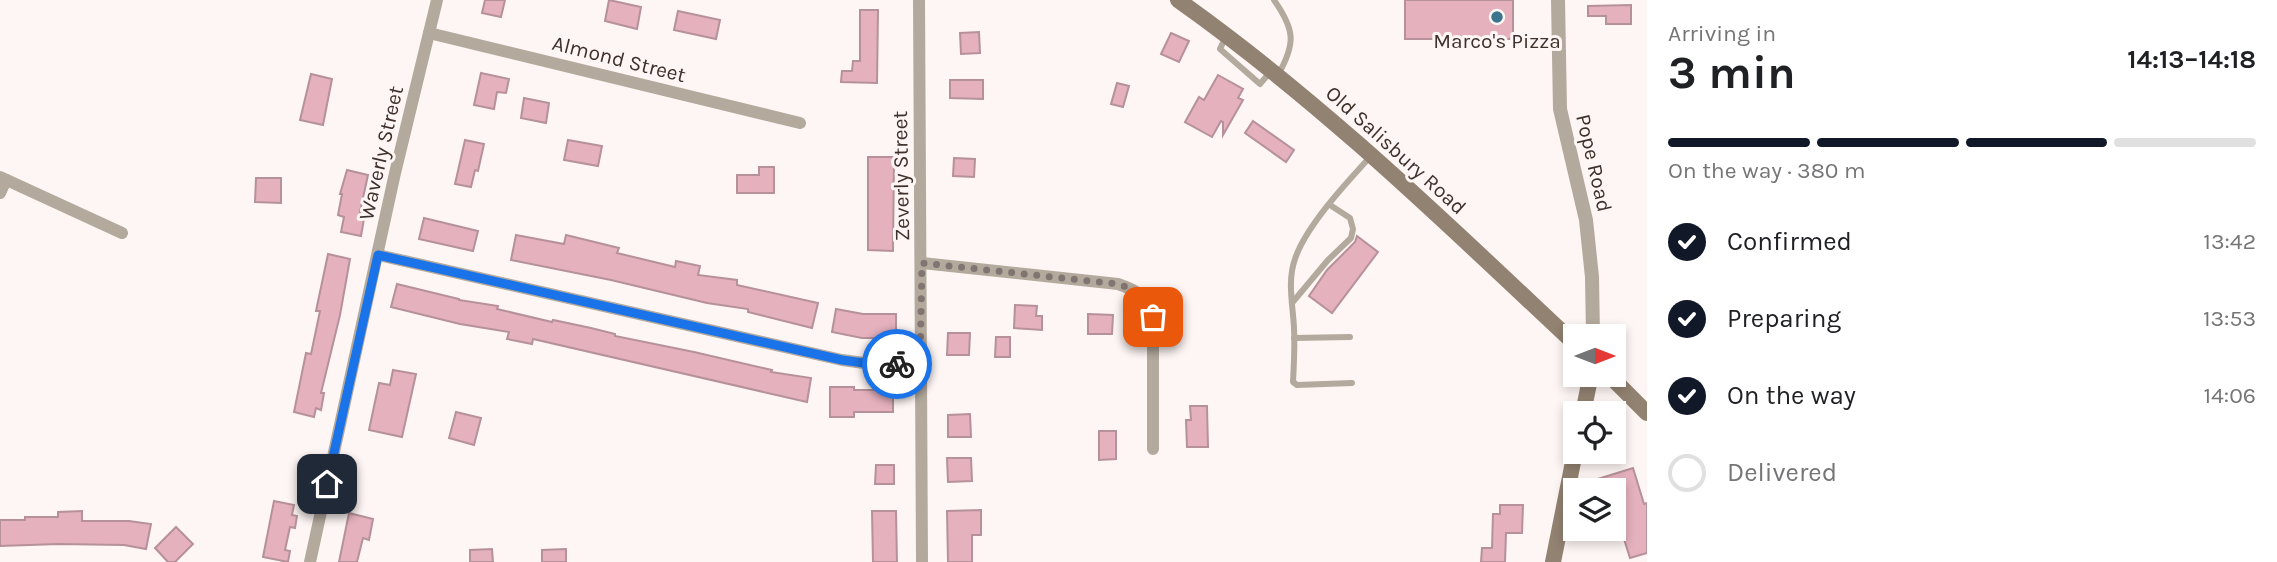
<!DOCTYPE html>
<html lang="en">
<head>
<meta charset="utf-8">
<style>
	:root { --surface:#fff; --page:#f6f6f6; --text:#202124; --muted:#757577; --line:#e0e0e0; --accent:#111827 }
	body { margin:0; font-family:Karla,sans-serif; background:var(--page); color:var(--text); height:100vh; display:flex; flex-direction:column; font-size:26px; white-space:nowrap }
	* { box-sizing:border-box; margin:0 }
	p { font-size:23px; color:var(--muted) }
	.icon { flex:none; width:38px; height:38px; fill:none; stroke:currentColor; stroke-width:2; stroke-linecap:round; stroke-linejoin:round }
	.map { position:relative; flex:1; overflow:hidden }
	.side { display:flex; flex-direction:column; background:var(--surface); width:630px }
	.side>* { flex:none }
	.needle { width:46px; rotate:90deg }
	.controls { position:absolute; left:1563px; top:324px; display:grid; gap:14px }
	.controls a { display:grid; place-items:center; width:63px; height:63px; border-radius:0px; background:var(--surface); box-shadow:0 4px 10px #0003; font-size:35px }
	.pin { position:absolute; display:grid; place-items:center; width:60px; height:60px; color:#fff; margin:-30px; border-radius:14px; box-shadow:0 4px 10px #0006 }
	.courier { position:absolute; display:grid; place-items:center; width:70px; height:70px; margin:-35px; border:5px solid #1a73e8; border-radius:50%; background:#fff; color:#222; box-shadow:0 2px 9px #0007 }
	.head em { font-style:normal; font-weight:700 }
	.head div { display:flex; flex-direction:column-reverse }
	.head { display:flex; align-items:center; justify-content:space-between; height:119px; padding:0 21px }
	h1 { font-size:46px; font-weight:700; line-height:52px }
	.bar { display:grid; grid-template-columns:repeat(4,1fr); gap:10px 7px; align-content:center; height:84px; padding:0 21px }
	.bar i { height:9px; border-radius:5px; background:var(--line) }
	.bar .selected { background:var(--accent) }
	.bar p { grid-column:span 4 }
	ol { padding:0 21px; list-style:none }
	li { display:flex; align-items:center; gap:21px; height:77px }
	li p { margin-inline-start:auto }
	li .icon { padding:7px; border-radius:50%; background:var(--accent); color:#fff; stroke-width:4 }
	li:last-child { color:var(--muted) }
	li i { width:38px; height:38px; border:4px solid var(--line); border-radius:50% }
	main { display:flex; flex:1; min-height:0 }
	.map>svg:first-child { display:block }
</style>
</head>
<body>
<main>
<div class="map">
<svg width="1647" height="562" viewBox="0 0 1647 562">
	<rect width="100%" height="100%" fill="#fef6f4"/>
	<g fill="#e4b1bd" stroke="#b69199" stroke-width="2">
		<polygon points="485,0 505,0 501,17 482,13"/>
		<polygon points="609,0 641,7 637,29 605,21"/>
		<rect x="1405" y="0" width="108" height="39"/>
		<polygon points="1631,5 1631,24 1606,24 1606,16 1588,16 1588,6"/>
		<polygon points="860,10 878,10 877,83 841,82 842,71 852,71 853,61 860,61"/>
		<polygon points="678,11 720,20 716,39 674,30"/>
		<polygon points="979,32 980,53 961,54 960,33"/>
		<polygon points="1171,33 1189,41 1179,62 1161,54"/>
		<polygon points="481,73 509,79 506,93 497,92 494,109 474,105"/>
		<polygon points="311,74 332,79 323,125 300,120"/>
		<polygon points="1218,75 1243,89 1238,98 1243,100 1223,135 1223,122 1221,121 1212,137 1185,122 1199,97 1204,100"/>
		<polygon points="950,80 983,80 983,99 950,98"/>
		<polygon points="1117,83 1129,86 1123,107 1111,104"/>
		<polygon points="524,98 549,103 546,123 521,118"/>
		<polygon points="1253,121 1294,150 1286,162 1245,133"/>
		<polygon points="465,140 484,144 478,171 475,170 471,187 455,184"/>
		<polygon points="568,140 602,146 598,166 564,160"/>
		<polygon points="868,157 894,157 893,251 868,250"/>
		<polygon points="954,158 975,159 974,177 953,176"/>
		<polygon points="759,167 774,167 774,193 737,193 737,175 759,175"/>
		<polygon points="347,170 368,175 360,212 365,213 361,236 341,232 344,217 338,215 342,194 340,194"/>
		<polygon points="256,178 281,178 281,203 255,202"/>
		<polygon points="424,218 478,231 473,251 419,239"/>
		<polygon points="516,235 564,244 566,235 619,248 617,253 675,267 676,261 700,266 698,275 737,280 737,285 818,303 812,328 748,312 748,309 707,303 611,280 511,260"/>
		<polygon points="1357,236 1378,252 1332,313 1309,296 1327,270 1355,242"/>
		<polygon points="328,254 350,259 340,315 321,393 324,393 321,410 316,408 314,417 294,412 306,353 311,354 320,311 316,311"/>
		<polygon points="397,284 459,299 459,300 498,306 497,309 552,322 553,320 591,328 615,334 615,336 694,352 772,370 771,372 811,378 807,402 533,339 532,344 507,339 509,332 460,324 391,307"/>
		<polygon points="1015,305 1037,306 1036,316 1042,316 1042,330 1014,328"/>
		<polygon points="836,309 863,314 896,314 896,338 862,338 832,332"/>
		<polygon points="1088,314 1113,315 1112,334 1088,334"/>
		<polygon points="948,333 970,333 969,355 947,355"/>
		<polygon points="996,337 1010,337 1010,357 995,357"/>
		<polygon points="393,370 416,374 402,437 369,430 379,383 390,385"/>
		<polygon points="830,387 854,387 854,390 893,390 893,412 854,412 854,417 830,417"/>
		<polygon points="1190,406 1207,406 1208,447 1187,447 1186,420 1191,420"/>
		<polygon points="456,412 481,418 474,445 449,438"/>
		<polygon points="970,414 971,437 948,437 948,415"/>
		<polygon points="1099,431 1116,431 1116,459 1099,460"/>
		<polygon points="947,458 971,458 972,481 948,482"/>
		<polygon points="876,465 894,465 894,484 875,484"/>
		<polygon points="1633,468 1644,504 1647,503 1647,553 1630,558 1623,536 1611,540 1607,528 1614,528 1614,490 1602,490 1598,479"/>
		<polygon points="274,501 294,505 292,515 297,516 295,528 290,527 285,550 290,551 288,562 263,557"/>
		<polygon points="1500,505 1523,505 1522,533 1506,533 1505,562 1481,562 1482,548 1492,548 1493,514 1500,514"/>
		<polygon points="981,510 981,535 972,535 972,562 948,562 947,511"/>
		<polygon points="82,511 82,521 129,521 151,524 146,549 124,545 58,544 0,546 0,520 25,520 25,517 58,517 58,512"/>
		<polygon points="872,511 896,511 897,562 873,562"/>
		<polygon points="349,513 373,519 369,540 363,538 357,562 339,562"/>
		<polygon points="176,527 193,544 175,562 168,562 155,548"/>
		<polygon points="492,549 493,562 470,562 470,550"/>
		<polygon points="566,549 566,562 542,562 542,550"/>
	</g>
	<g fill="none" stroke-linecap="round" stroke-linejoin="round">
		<g stroke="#b3a99d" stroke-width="6">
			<path d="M1274 0C1295 30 1296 43 1278 75"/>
			<polyline points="1226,36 1220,49 1260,84 1271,71"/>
			<polyline points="1292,303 1328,260 1351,238 1353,229 1350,218 1330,205"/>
			<polyline points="1294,338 1350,337"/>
			<path d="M1352 383 1297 385 1293 382C1294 364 1295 346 1294 328 1293 306 1287 281 1295 259 1306 226 1347 182 1371 156"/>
		</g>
		<g stroke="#b3a99d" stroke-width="12">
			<polyline points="919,0 922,562"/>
			<polyline points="429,33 800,123"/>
			<polyline points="0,177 122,233"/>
			<polyline points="0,193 6,180"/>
			<polyline points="378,255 842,360 864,363 920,364"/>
			<path d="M922 263 1118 284C1136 290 1149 297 1153 317V449"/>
			<polyline points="310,562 395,173 437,0"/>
		</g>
		<polyline stroke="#b3a99d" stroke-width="14" points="1558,0 1560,109 1586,220 1592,277 1593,336"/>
		<g stroke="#928271" stroke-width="16">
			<path d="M1178 0C1322 102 1447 224 1575 344"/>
			<polyline points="1608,374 1647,413"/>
			<polyline points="1583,413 1591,374"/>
			<polyline points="1553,562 1575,452"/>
		</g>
	</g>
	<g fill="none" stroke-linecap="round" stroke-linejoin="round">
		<path stroke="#817571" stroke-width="7" stroke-dasharray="0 12.6" d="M897 364H920L922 263 1118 284C1136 290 1149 297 1153 317"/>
		<polyline stroke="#1a73e8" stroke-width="9" points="327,484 378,255 842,360 864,363 897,364"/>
	</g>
	<circle fill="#3c748e" stroke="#fef6f4" stroke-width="2.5" cx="1497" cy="17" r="7"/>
	<g text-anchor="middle" stroke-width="6" stroke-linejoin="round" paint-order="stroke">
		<g font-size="21" fill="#3e302b" stroke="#fef6f4">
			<text x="1497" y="48">Marco's Pizza</text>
		</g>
		<g font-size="21" fill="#3e302b" stroke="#fef6f4">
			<text transform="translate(619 59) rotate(14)" y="7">Almond Street</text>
			<text transform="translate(1396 150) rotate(42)" y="7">Old Salisbury Road</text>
			<text transform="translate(381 153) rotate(-77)" y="7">Waverly Street</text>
			<text transform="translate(1594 163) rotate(77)" y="7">Pope Road</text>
			<text transform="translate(901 176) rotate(-91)" y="7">Zeverly Street</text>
		</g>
	</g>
</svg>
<div class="controls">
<a><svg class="needle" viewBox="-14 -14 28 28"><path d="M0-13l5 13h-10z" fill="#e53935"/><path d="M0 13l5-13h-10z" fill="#757577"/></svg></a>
<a><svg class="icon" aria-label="locate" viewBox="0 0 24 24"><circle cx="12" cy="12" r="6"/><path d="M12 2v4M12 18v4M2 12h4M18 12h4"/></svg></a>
<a><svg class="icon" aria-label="layers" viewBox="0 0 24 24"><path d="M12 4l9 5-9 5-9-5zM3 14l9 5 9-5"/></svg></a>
</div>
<div class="pin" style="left:1153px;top:317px;background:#ea580c"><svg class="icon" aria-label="bag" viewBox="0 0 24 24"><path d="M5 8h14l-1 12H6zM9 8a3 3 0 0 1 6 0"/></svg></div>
<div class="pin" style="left:327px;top:484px;background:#1f2937"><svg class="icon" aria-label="home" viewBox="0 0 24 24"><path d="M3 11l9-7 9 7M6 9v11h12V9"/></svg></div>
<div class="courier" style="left:897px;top:364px"><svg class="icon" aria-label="bike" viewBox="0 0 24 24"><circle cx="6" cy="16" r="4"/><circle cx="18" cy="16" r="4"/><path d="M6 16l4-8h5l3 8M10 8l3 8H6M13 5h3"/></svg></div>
</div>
<section class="side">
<div class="head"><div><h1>3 min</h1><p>Arriving in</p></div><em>14:13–14:18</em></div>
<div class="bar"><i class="selected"></i><i class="selected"></i><i class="selected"></i><i></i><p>On the way · 380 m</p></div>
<ol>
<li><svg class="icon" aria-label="check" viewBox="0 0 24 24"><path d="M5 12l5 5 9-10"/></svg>Confirmed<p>13:42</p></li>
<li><svg class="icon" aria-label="check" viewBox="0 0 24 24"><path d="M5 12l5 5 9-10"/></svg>Preparing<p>13:53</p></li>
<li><svg class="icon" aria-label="check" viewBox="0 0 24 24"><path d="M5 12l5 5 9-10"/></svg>On the way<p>14:06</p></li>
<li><i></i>Delivered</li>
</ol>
</section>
</main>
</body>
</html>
